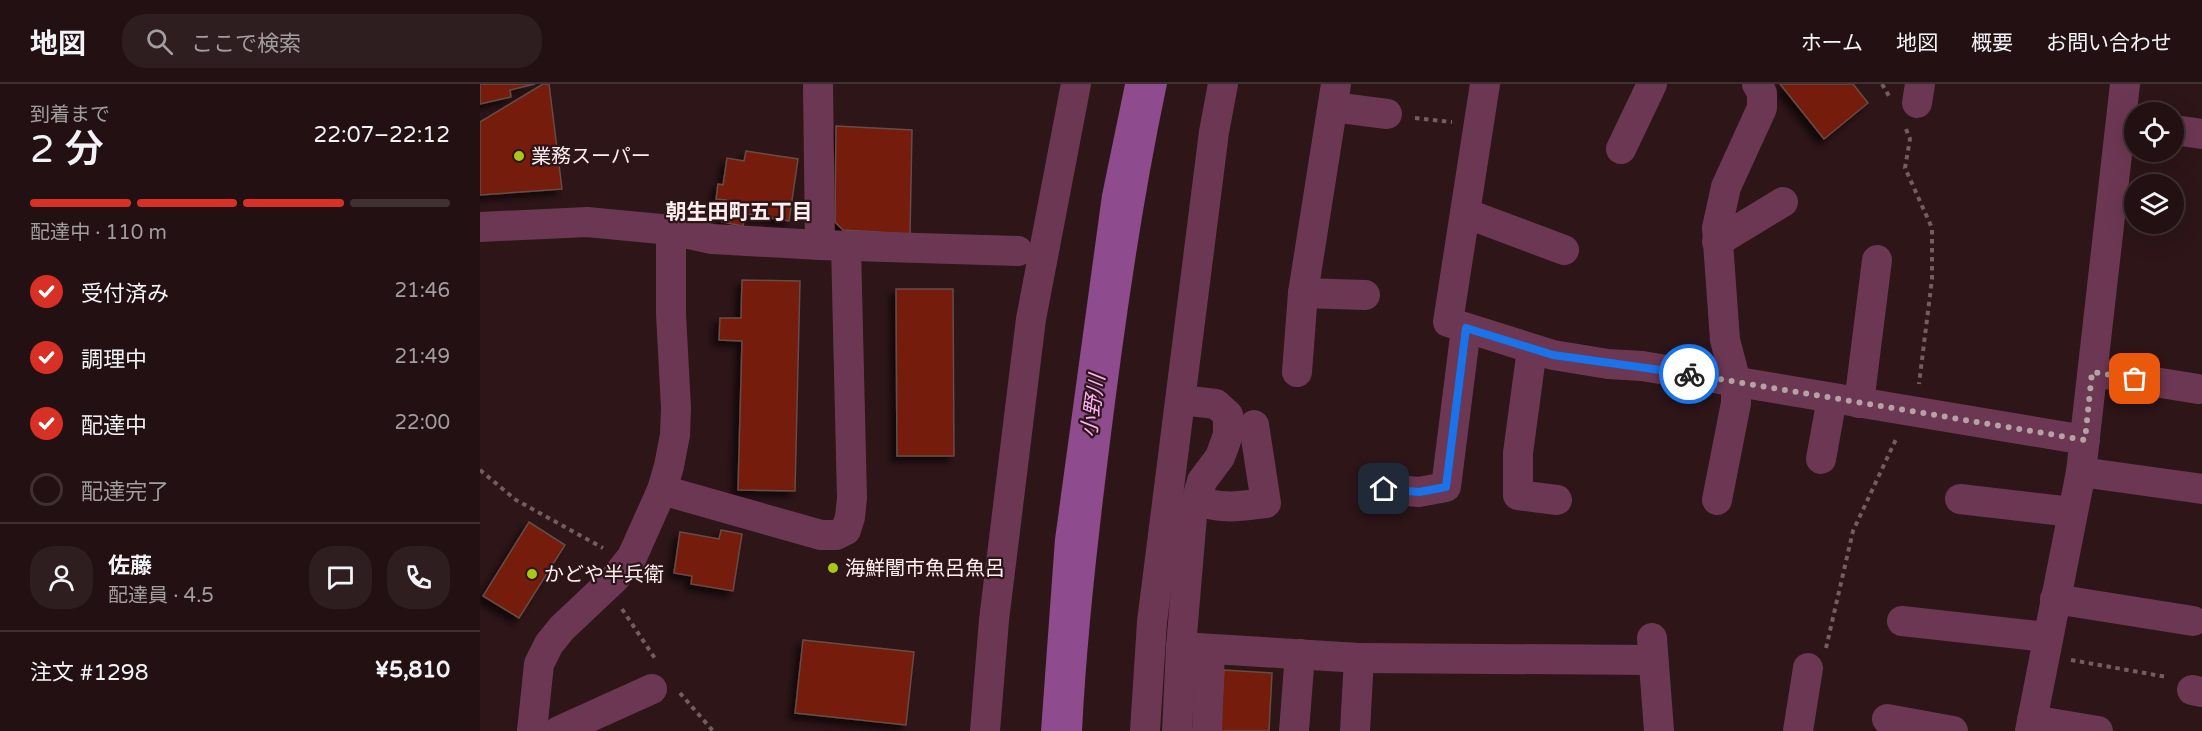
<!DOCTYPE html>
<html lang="ja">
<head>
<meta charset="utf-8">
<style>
	:root { --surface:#221012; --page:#2e1e20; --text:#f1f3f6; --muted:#a29d9f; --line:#3f3032; --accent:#d93025 }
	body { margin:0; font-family:"Varela Round","Noto Sans JP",sans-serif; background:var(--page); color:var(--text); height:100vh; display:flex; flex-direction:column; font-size:22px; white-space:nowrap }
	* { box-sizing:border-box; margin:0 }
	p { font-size:20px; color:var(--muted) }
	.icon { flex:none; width:33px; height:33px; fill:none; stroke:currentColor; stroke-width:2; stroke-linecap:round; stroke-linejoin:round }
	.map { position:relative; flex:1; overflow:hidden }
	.details { display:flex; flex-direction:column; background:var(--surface); width:480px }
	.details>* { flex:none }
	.fabs { position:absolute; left:1644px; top:18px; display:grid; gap:12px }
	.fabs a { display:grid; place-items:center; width:60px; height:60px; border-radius:50%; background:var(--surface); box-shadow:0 6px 24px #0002,0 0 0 2px var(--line); font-size:30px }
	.pin { position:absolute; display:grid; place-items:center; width:51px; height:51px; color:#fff; margin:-26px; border-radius:12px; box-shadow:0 3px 9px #0006 }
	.courier { position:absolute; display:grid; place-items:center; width:60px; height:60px; margin:-30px; border:4px solid #1a73e8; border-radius:50%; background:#fff; color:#222; box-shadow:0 2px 8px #0007 }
	.head em { font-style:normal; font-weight:600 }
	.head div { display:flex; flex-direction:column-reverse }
	.head { display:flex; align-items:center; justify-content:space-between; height:102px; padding:0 30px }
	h1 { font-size:39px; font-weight:600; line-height:45px }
	.bar { display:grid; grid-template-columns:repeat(4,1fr); gap:9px 6px; align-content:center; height:72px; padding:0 30px }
	.bar i { height:8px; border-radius:4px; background:var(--line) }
	.bar .on { background:var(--accent) }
	.bar p { grid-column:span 4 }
	.line { display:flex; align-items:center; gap:15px; padding:0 30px; border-top:2px solid var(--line) }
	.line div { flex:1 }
	.round { display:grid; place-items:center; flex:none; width:63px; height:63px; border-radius:24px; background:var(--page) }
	ol { padding:0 30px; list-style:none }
	li { display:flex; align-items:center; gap:18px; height:66px }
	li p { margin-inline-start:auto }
	li .icon { padding:6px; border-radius:50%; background:var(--accent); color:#fff; stroke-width:4 }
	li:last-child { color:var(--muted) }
	li i { width:33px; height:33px; border:3px solid var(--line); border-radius:50% }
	header { display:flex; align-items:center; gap:36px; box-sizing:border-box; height:84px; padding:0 30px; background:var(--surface); border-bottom:2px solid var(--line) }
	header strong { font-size:28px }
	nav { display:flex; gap:33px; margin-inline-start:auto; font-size:21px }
	.search { width:420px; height:54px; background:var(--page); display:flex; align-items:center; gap:15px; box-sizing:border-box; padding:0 21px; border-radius:24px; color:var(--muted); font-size:22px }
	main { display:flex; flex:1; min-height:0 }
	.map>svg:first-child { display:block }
</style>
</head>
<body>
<header>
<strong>地図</strong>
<div class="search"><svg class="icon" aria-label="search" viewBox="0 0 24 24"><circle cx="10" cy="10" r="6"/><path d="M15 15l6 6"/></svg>ここで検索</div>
<nav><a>ホーム</a><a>地図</a><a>概要</a><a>お問い合わせ</a></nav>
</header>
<main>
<section class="details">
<div class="head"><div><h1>2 分</h1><p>到着まで</p></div><em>22:07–22:12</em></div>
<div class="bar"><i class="on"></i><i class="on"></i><i class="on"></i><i></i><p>配達中 · 110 m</p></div>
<ol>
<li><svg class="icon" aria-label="check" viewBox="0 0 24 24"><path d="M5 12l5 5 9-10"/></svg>受付済み<p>21:46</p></li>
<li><svg class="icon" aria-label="check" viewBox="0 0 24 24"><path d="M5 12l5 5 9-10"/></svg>調理中<p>21:49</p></li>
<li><svg class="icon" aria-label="check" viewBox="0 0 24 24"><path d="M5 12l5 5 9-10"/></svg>配達中<p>22:00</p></li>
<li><i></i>配達完了</li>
</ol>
<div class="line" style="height:108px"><a class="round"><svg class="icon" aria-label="person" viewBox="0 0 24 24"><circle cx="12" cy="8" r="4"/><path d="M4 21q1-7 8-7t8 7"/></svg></a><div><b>佐藤</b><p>配達員 · 4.5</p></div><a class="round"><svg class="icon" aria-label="chat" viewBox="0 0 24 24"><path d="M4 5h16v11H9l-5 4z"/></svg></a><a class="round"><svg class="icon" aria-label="phone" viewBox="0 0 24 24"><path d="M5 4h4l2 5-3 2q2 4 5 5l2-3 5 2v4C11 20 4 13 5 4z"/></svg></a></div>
<div class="line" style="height:78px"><div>注文 #1298</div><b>¥5,810</b></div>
</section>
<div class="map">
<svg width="1722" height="647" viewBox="0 0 1722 647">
	<defs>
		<filter id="shadow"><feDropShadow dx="-5.5" dy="5.5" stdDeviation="3" flood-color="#0009"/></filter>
	</defs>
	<rect width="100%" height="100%" fill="#2d1518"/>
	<path fill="#8e4b8d" d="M645 0H687C662 118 645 238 630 358 618 454 607 551 602 647H561L575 455 622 111Z"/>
	<g fill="#741c0a" stroke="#684c46" stroke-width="1.5" filter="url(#shadow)">
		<polygon points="0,0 55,0 30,6 31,13 0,20"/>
		<polygon points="63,0 69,0 82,105 0,111 0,38"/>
		<polygon points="1300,0 1373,0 1388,19 1344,55"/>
		<polygon points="356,42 432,46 430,150 363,146 355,138"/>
		<polygon points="266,67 318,75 309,137 265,130 263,142 242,138 246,116 236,115 238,100 243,101 247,74 264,77"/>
		<polygon points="262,196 320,197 315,407 258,406 262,257 239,256 240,234 261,234"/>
		<polygon points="416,205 473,205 474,372 417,372"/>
		<polygon points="49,438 85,461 39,534 3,512"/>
		<polygon points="241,446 262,450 253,507 211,500 212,492 194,489 200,448 239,455"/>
		<polygon points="323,556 434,568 426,641 315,629"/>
		<polygon points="744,586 792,589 789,647 740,647"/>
	</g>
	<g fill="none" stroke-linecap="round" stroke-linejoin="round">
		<g stroke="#725d5f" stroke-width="4" stroke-dasharray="4.5 4.5" stroke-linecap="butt">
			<polyline points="1402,0 1409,12"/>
			<polyline points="935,34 972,38"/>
			<polyline points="1426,45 1430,55 1425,84 1452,144 1452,195 1439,300"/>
			<polyline points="0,386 36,416 123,464"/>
			<polyline points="142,525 176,576"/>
			<polyline points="1346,564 1373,447 1417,353"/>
			<polyline points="1591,576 1687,593"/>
			<polyline points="200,609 233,647"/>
		</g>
		<g stroke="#6c3752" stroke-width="30">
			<polyline points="338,0 340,161"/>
			<polyline points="1005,0 968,238 1073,271 1128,280 1162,282 1605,356"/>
			<polyline points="1437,19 1440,0"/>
			<polyline points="853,23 907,30"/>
			<polyline points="1694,46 1722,50"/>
			<polyline points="1141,65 1172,0"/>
			<polyline points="985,129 1084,166"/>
			<polyline points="0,143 107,138 191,146 232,155 340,161 538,167"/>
			<polyline points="1237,158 1303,118"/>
			<polyline points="823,209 885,211"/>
			<polyline points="1052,265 1038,369 1038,411 1077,416"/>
			<polyline points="817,288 823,209 856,0"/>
			<polyline points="1613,288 1718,305"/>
			<polyline points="701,316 736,320 748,331 748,351 740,373 722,397 712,432 701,563 879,574 875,647"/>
			<polyline points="1379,319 1397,176"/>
			<polyline points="1341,375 1352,314"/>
			<polyline points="1601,388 1645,0"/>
			<polyline points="904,405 939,408 966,403 986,244"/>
			<polyline points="182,406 341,451 356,451 366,446 370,433 372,414 366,162"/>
			<polyline points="1480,415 1592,428"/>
			<path d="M717 416C740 426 761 422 786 419L774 341"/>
			<polyline points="1237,416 1256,319 1256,298 1245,256 1237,144 1246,103 1282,24 1282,9 1277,0"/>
			<polyline points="1575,515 1713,537"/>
			<polyline points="1422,537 1567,553"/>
			<polyline points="1172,554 1179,647"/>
			<polyline points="879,574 1173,576"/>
			<polyline points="1712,606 1722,608"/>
			<polyline points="1407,635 1473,647"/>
			<polyline points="1552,636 1618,647"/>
			<polyline points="52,647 59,580 69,560 82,544 135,494 152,473 182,406 189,382 195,351 196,324 191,230 191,146"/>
			<polyline points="79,647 172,605"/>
			<polyline points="505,647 514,536 551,235 596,0"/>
			<polyline points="665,647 672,538 734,48 743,0"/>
			<polyline points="697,647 701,563"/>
			<polyline points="727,647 730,565"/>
			<polyline points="814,647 820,570"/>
			<polyline points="1318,647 1328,584"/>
			<polyline points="1550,647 1601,388 1722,405"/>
		</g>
	</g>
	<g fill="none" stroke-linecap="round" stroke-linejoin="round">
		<polyline stroke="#b4a2a4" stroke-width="6" stroke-dasharray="0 10.8" points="1209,290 1605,356 1612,288 1655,295"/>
		<polyline stroke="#1a73e8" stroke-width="8" points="904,405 939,408 966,403 986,244 1073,271 1209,290"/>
	</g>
	<g fill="#aac717" stroke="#2d1518" stroke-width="2">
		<circle cx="39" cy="72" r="6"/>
		<circle cx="353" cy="484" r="6"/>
		<circle cx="52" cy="490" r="6"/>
	</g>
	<g text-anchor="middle" stroke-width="4.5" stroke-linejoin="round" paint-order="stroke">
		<g font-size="20" fill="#fdeeef" stroke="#2d1518" text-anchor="start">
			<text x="51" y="79">業務スーパー</text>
			<text x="365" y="491">海鮮闇市魚呂魚呂</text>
			<text x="64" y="497">かどや半兵衛</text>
		</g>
		<g font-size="21" font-weight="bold" fill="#fdeeef" stroke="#2d1518">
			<text x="259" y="135">朝生田町五丁目</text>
		</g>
		<g font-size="21" font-style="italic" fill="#fbb2f8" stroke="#2d1518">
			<text transform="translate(613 322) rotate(-82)" y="7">小野川</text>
		</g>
	</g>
</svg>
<div class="fabs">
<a><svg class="icon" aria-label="locate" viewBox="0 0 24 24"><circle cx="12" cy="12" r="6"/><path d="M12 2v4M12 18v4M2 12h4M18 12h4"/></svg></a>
<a><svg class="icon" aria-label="layers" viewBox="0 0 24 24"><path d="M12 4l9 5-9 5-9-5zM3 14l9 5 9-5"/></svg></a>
</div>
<div class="pin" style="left:1655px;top:295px;background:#ea580c"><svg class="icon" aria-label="bag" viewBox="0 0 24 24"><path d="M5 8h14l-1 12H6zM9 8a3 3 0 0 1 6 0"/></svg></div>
<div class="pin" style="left:904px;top:405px;background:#1f2937"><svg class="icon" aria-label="home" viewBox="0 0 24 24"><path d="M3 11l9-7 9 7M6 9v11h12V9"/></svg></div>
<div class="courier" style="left:1209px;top:290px"><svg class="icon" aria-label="bike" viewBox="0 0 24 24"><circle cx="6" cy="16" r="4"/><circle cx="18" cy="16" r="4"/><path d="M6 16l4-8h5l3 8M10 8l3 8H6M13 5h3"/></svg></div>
</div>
</main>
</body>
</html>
